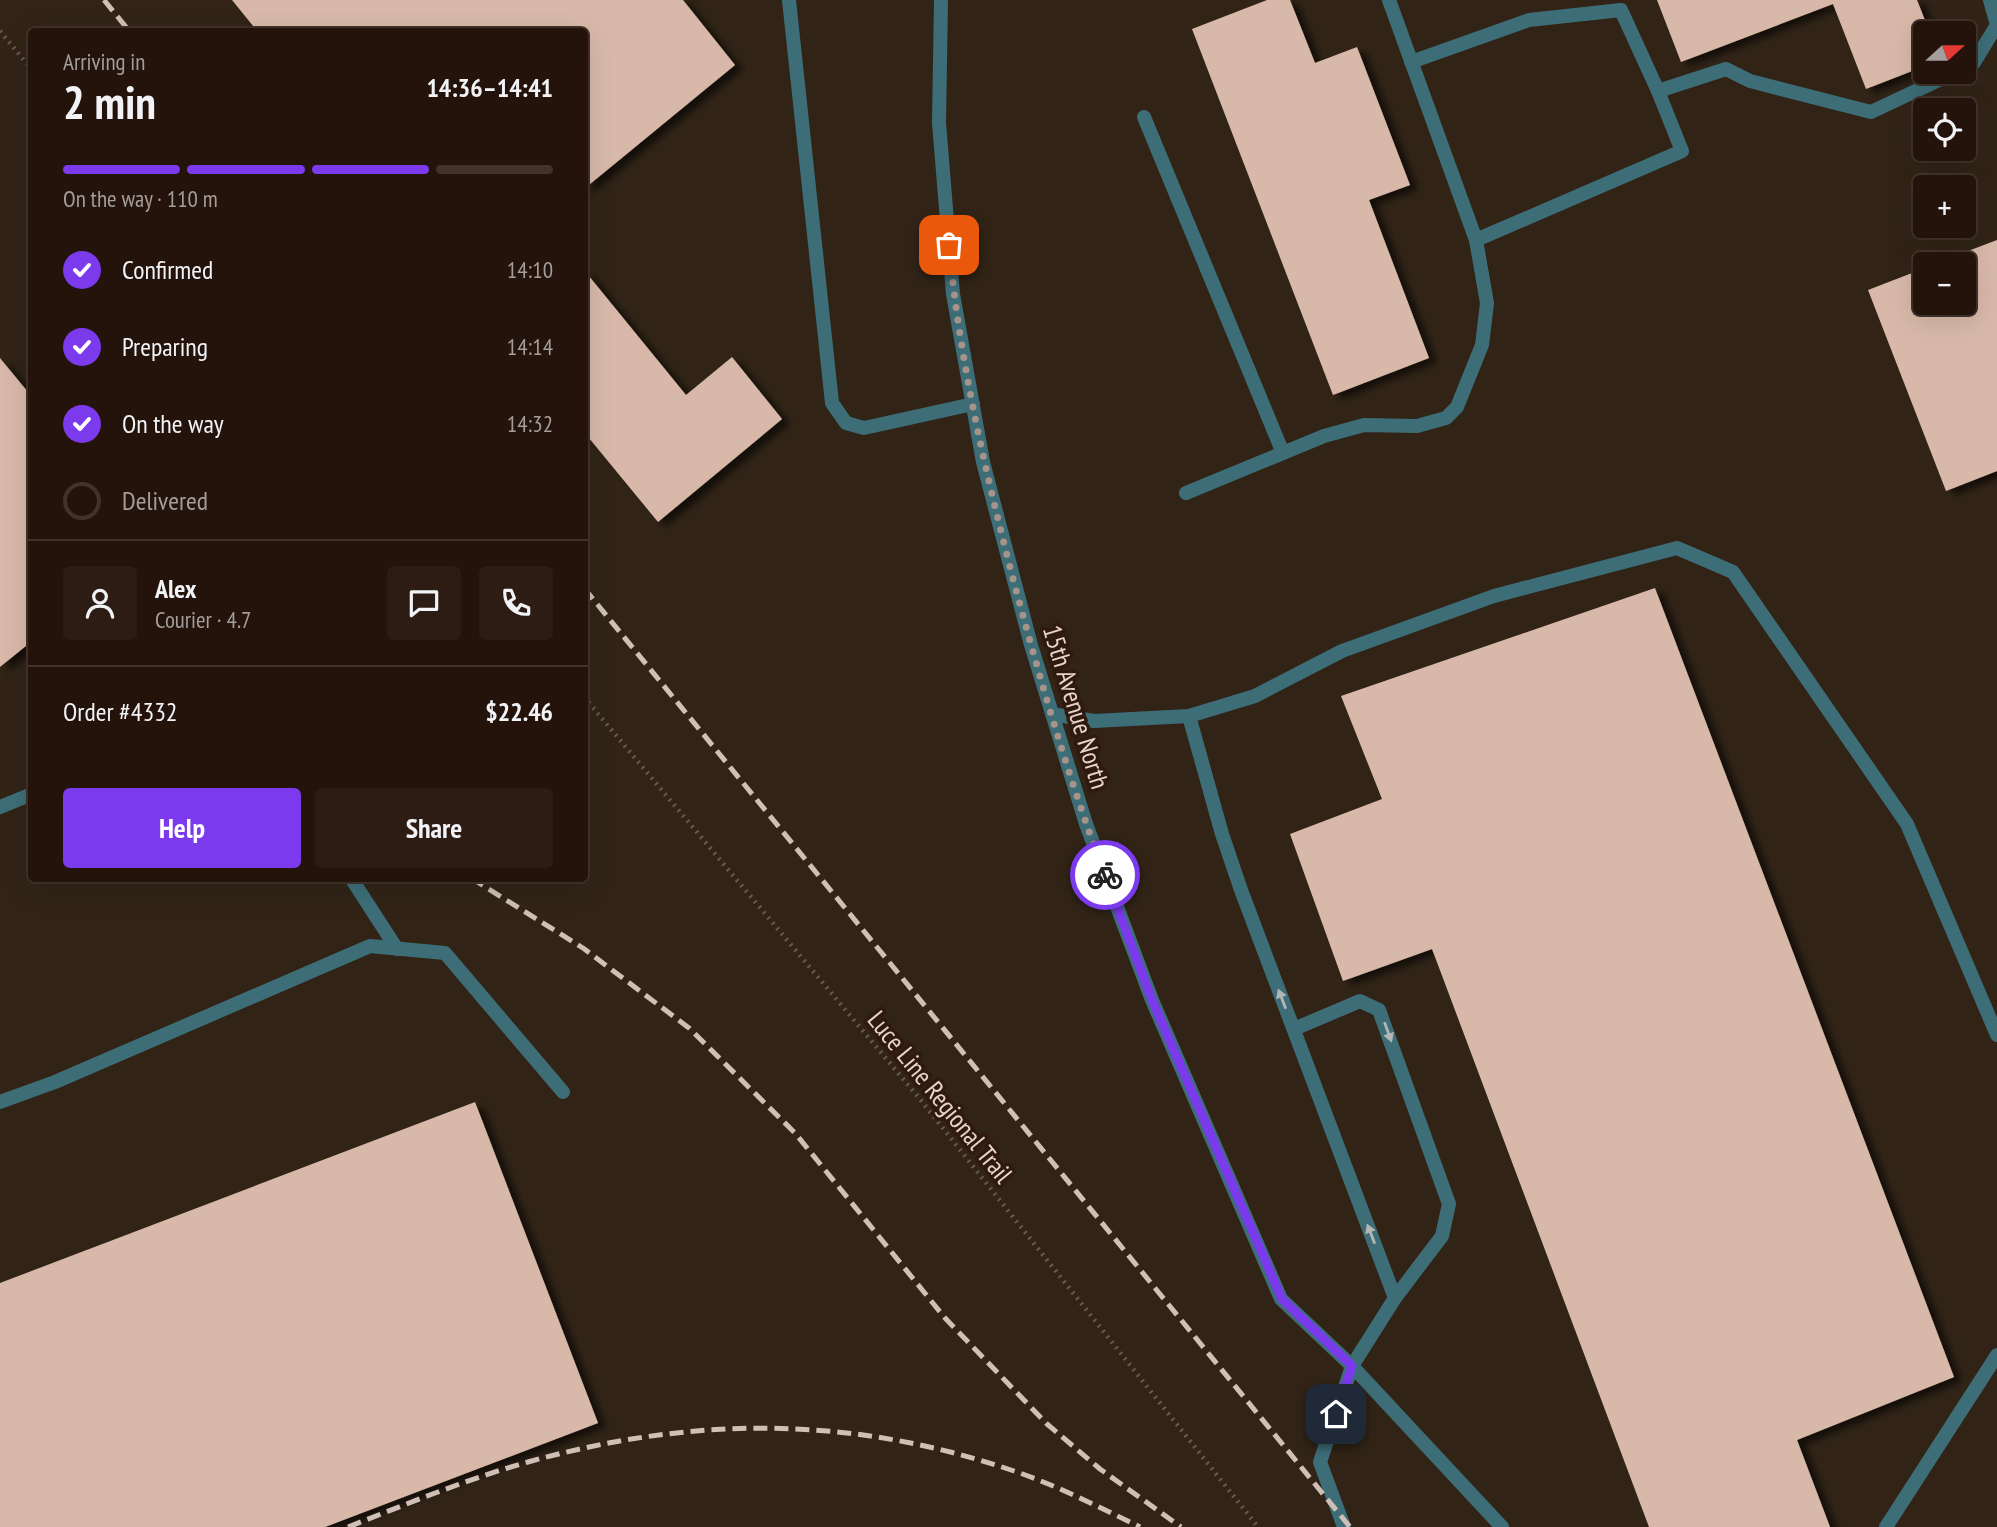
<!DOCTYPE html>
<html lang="en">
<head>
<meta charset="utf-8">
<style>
	:root { --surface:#24130a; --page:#2c1c13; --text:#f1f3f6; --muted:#a39e9c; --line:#41322b; --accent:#7c3aed }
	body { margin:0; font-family:"PT Sans Narrow",sans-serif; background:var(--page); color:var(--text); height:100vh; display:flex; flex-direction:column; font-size:26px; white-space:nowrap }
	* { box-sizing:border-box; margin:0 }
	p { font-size:23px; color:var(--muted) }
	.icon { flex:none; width:38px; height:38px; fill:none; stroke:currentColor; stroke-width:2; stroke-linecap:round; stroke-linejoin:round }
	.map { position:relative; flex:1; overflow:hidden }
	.sheet { position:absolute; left:28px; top:28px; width:560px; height:854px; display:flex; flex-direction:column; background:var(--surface); border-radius:7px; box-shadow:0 7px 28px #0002,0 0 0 2px var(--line) }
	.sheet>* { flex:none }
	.needle { width:46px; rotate:69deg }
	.buttons { position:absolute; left:1913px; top:21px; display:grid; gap:14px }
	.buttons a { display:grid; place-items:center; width:63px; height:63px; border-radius:7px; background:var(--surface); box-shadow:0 7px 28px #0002,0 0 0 2px var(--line); font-size:35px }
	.pin { position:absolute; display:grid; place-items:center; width:60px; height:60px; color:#fff; margin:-30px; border-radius:14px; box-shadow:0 4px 10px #0006 }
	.courier { position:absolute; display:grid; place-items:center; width:70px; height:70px; margin:-35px; border:5px solid #7c3aed; border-radius:50%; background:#fff; color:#222; box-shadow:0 2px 9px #0007 }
	.head em { font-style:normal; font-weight:700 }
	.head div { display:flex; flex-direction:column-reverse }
	.head { display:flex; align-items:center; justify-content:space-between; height:119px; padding:0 35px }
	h1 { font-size:46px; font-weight:700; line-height:52px }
	.bar { display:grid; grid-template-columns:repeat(4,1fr); gap:10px 7px; align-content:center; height:84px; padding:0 35px }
	.bar i { height:9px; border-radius:5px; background:var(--line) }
	.bar .on { background:var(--accent) }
	.bar p { grid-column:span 4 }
	.line { display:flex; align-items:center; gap:18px; padding:0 35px; border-top:2px solid var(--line) }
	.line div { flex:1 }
	.round { display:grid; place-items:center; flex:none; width:74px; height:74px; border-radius:7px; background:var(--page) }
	ol { padding:0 35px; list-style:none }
	li { display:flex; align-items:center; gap:21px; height:77px }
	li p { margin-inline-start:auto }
	li .icon { padding:7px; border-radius:50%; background:var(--accent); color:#fff; stroke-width:4 }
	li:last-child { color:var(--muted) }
	li i { width:38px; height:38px; border:4px solid var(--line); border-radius:50% }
	.cta { display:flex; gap:14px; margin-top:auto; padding:14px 35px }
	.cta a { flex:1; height:80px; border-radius:7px; background:var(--accent); color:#fff; font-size:28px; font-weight:700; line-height:80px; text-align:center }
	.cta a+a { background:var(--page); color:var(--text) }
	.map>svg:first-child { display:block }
</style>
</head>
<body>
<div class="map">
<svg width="1997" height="1527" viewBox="0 0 1997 1527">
	<defs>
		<filter id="shadow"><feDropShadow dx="8" dy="4.5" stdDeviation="3.5" flood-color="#0009"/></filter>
	</defs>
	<rect width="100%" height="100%" fill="#30190d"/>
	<path fill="#312417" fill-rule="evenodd" d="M0 0H1997V1527H0ZM32 32H584V878H32ZM1925 33H1964V72H1925ZM1925 110H1964V149H1925ZM1925 187H1964V226H1925ZM1925 264H1964V303H1925Z"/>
	<g fill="#d8b9a9" filter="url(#shadow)">
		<polygon points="232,0 683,0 735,65 584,189 584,32 258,32"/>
		<polygon points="1267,0 1290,0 1315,63 1357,47 1410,185 1369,200 1429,358 1333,395 1192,29"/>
		<polygon points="1657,0 1917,0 1930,33 1925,33 1925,66 1866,89 1833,4 1681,62"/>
		<polygon points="1997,240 1997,471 1946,491 1868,290 1925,268 1925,303 1964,303 1964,264 1934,264"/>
		<polygon points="584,270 686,395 732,357 782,419 658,522 584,432"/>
		<polygon points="0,358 32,397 32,641 0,667"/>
		<polygon points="1655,588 1954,1377 1797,1440 1830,1527 1649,1527 1432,949 1343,981 1290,834 1382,799 1341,696"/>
		<polygon points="475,1102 598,1423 325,1527 0,1527 0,1283"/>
	</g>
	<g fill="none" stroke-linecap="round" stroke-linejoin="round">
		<g stroke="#6c574d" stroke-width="4.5" stroke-dasharray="2 5" stroke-linecap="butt">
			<polyline points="0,31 32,70"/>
			<polyline points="584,697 919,1098 1258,1527"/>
		</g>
		<g stroke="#3d6e78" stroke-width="14">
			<polyline points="789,0 832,403 846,423 864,428 973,404"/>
			<polyline points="1389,0 1476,240 1682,151 1658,91 1726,69 1750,81 1871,112 1956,72"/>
			<polyline points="1411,62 1529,20 1621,10 1658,91"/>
			<polyline points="1964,68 1973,64 1997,25 1990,0"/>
			<polyline points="1144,117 1283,453"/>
			<polyline points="1186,493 1324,436 1364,425 1417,426 1446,418 1457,407 1482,345 1487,303 1476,240"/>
			<polyline points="1052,714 1094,721 1189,716"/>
			<polyline points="0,807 32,794"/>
			<polyline points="351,878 397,949"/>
			<polyline points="1294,1029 1360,1001 1379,1010 1449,1204 1442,1236 1395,1298 1352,1366 1502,1527"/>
			<polyline points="0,1102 55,1082 370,946 445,953 563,1092"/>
			<polyline points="1395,1298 1241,890 1222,834 1189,716 1255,696 1342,651 1494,596 1677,548 1733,572 1907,824 1997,1035"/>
			<polyline points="1344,1527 1320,1462 1352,1366"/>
			<polyline points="1886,1527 1997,1355"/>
		</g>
		<polyline stroke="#3d6e78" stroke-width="14" points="941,0 939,123 953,294 983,462 1031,645 1086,824 1152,1000 1281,1299 1352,1366"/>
		<g stroke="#cfbfb6" stroke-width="5" stroke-dasharray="14 7" stroke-linecap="butt">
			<polyline points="104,0 130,32"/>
			<polyline points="584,588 1350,1527"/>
			<polyline points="471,878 583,948 689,1028 795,1133 945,1318 1047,1424 1100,1469 1181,1527"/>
			<path d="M348 1527C407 1504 467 1479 528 1462 693 1416 850 1415 1014 1471 1058 1486 1099 1507 1140 1527"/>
		</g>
	</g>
	<defs><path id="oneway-solid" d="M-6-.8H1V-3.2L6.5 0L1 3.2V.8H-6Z" transform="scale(1.75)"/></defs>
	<g fill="#b3b6b4">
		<use href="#oneway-solid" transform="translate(1282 999) rotate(-111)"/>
		<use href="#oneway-solid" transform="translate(1388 1032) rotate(70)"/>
		<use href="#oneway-solid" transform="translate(1371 1234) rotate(-111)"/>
	</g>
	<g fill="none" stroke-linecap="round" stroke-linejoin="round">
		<path stroke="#a6938a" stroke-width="7" stroke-dasharray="0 12.6" d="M949 245C959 357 984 466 1012 575 1039 676 1068 777 1105 875"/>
		<polyline stroke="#7c3aed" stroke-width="9" points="1105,875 1152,1000 1282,1299 1352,1366 1336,1414"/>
	</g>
	<g text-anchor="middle" stroke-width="7" stroke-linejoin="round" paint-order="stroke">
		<g font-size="26" fill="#e5d5cd" stroke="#30190d">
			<text transform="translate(1076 707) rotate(73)" y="9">15th Avenue North</text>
			<text transform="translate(940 1097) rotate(51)" y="9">Luce Line Regional Trail</text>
		</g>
	</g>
</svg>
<div class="buttons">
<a><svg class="needle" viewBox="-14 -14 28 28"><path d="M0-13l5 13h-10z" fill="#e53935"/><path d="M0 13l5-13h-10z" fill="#a39e9c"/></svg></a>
<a><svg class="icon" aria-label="locate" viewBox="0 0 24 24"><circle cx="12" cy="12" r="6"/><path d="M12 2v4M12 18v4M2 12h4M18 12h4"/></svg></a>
<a>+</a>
<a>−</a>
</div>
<div class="pin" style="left:949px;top:245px;background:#ea580c"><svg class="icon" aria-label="bag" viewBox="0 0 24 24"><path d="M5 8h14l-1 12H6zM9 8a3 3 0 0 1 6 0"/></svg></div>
<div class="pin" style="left:1336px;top:1414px;background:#1f2937"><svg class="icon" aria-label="home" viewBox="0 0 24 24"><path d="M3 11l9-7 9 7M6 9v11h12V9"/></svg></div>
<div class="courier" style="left:1105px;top:875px"><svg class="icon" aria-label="bike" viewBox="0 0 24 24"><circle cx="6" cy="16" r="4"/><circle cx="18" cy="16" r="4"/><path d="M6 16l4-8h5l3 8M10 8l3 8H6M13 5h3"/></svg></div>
<section class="sheet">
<div class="head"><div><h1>2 min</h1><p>Arriving in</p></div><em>14:36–14:41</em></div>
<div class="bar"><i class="on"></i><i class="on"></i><i class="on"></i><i></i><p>On the way · 110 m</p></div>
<ol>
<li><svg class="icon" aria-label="check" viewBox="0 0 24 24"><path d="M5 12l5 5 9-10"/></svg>Confirmed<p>14:10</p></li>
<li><svg class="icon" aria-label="check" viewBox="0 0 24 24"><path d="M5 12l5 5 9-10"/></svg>Preparing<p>14:14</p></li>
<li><svg class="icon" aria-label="check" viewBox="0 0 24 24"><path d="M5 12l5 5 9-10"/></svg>On the way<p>14:32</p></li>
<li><i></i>Delivered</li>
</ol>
<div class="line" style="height:126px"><a class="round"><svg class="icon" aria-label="person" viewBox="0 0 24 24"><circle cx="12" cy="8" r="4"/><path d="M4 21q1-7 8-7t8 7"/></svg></a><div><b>Alex</b><p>Courier · 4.7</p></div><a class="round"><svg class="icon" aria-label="chat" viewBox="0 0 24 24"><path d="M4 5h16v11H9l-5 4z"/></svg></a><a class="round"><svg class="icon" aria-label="phone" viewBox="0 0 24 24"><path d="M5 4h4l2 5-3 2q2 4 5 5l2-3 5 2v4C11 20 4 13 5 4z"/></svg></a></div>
<div class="line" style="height:91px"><div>Order #4332</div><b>$22.46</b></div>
<div class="cta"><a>Help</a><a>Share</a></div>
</section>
</div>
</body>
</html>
